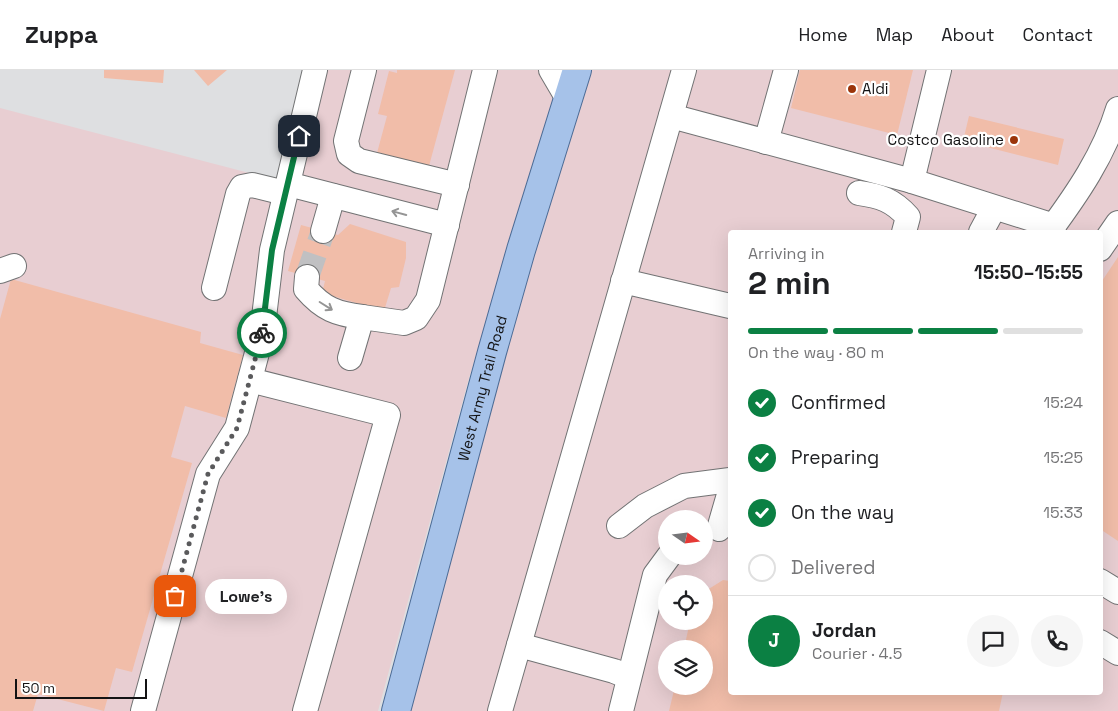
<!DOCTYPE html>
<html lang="en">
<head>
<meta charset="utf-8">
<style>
	:root { --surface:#fff; --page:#f6f6f6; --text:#202124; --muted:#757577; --line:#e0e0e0; --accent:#0b8043 }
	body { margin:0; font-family:"Space Grotesk",sans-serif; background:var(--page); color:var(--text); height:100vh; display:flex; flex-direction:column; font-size:19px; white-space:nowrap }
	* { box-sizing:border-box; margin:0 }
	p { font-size:16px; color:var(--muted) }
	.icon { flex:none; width:28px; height:28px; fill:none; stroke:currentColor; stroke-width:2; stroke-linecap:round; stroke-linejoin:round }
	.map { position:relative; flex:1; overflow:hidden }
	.side { position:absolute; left:728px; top:160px; width:375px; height:465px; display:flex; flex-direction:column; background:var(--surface); border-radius:5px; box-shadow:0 5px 20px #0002 }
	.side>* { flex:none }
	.needle { width:32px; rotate:104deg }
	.controls { position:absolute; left:658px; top:440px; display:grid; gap:10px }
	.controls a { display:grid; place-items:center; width:55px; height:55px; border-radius:50%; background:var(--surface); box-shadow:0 5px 20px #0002; font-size:25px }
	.scale { position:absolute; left:15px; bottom:12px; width:132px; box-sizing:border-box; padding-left:5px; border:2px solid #131314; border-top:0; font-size:14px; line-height:18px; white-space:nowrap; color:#131314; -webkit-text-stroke:4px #fff; paint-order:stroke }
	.pin { position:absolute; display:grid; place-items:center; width:42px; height:42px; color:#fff; margin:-21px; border-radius:10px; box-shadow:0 2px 8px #0006 }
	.courier { position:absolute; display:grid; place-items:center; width:50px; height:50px; margin:-25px; border:4px solid #0b8043; border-radius:50%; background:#fff; color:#222; box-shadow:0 1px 6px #0007 }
	.bubble { position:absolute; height:35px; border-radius:18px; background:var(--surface); box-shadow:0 5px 20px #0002; font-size:16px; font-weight:800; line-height:35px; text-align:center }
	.head em { font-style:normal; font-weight:800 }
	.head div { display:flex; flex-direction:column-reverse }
	.head { display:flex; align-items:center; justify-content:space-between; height:85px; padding:0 20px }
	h1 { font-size:32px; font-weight:800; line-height:38px }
	.bar { display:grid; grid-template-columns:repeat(4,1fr); gap:8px 5px; align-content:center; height:60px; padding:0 20px }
	.bar i { height:6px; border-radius:4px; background:var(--line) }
	.bar .active { background:var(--accent) }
	.bar p { grid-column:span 4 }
	.line { display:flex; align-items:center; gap:12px; padding:0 20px; border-top:1px solid var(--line) }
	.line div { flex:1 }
	.round { display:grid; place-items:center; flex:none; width:52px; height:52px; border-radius:26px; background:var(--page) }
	ol { padding:0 20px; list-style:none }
	li { display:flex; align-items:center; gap:15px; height:55px }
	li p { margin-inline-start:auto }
	li .icon { padding:5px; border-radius:50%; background:var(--accent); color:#fff; stroke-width:4 }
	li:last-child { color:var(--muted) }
	li i { width:28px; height:28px; border:2px solid var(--line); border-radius:50% }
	header { display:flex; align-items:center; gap:30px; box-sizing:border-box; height:70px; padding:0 25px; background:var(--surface); border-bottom:1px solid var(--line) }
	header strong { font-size:24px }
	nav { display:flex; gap:28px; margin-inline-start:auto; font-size:18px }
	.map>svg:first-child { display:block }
</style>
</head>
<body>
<header>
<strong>Zuppa</strong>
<nav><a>Home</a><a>Map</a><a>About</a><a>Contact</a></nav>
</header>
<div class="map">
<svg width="1118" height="641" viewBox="0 0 1118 641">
	<rect width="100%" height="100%" fill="#dedfe1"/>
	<g fill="#e8ced2" fill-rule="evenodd">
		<polygon points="307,0 565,0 469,308 378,641 0,641 0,38 280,111"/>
		<path d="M586 0H1118V641H403ZM730 162H1100V622H730ZM666 449H704V486H666ZM666 514H704V551H666ZM666 579H704V616H666Z"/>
	</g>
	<g fill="#f1bda9">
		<polygon points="104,0 164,0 163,13 104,8"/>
		<polygon points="194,0 227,0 208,16"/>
		<polygon points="397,0 455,0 429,96 377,83 387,46 378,44 389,1 397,3"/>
		<polygon points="800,0 913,0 897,65 791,38"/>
		<polygon points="969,46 1064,69 1058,95 963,71"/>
		<polygon points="350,154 406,172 406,188 399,217 391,218 384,241 322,223 325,211 288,201 301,155 338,165"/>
		<polygon points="1118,187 1118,471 1100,459 1100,214"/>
		<polygon points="11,209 201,262 200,273 243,285 226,348 185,336 171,387 192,393 132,602 116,598 104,641 38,624 33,641 0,641 0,249"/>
		<polygon points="723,510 730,511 730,622 1003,622 999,641 669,641 675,616 704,616 704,579 684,579 690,551 704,551 704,522"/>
	</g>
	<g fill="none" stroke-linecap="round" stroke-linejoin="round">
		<polyline stroke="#c0c0c2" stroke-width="24" stroke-dasharray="24 12" stroke-linecap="butt" points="307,207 323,161"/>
		<g stroke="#727374" stroke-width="26">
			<g id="minor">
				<polyline points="364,0 346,71 349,84 359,91 457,115"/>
				<polyline points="551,0 568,29"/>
				<polyline points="939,0 912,111 1054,156"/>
				<polyline points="671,46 912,111"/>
				<polyline points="766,72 786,0"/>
				<polyline points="288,114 447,155"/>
				<path d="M859 123C880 126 893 130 908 147L904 162"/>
				<polyline points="323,161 333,126"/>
				<polyline points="981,162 994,138"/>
				<path d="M1049 162C1077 124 1104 85 1118 39"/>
				<polyline points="1100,179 1118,153"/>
				<polyline points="0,201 14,196"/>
				<path d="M307 207 306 219C323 239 337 244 362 247"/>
				<polyline points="623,211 730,236"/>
				<polyline points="214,218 238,124 242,117 252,115 285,123"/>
				<polyline points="350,288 362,247 404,253 416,248 428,230 485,0"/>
				<polyline points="250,310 388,345 305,641"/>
				<polyline points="619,456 645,436 684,416 730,410"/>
				<polyline points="719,459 730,421"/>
				<polyline points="1100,511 1118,522"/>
				<polyline points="1100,572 1118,583"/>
				<polyline points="519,575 614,601 629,607"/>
				<polyline points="143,641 208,404 237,358 262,264 272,180 315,0"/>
				<polyline points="500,641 684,0"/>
				<polyline points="621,641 655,505 669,486"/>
			</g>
		</g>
		<g stroke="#4c6b95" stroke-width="30">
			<g id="major">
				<path id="s1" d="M396 641 492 282 521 180 577 0"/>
			</g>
		</g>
		<use href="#minor" stroke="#fff" stroke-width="24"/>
		<use href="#major" stroke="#a6c2e9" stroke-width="28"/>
	</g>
	<defs><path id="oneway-shaft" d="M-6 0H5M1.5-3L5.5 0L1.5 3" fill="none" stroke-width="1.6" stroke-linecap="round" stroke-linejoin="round" transform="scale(1.25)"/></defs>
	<g stroke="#959595">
		<use href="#oneway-shaft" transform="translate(399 143) rotate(-165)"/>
		<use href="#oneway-shaft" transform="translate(326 236) rotate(32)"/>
	</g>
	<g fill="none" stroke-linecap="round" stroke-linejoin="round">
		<polyline stroke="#5a5a5c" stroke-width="5" stroke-dasharray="0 9" points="175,526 208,404 237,358 262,263"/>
		<polyline stroke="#0b8043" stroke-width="6" points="262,263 272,180 299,66"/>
	</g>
	<g fill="#9b350a" stroke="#fff" stroke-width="2">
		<circle cx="852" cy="19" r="5"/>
		<circle cx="1014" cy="70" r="5"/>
	</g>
	<g text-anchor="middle" stroke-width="4.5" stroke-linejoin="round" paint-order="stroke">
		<g font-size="15" fill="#131314" stroke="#fff" text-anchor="start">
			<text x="862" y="24">Aldi</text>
			<text x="1004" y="75" text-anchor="end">Costco Gasoline</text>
		</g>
		<g font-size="15" fill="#131314" stroke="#fff">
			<text dy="5" stroke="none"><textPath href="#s1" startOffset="334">West Army Trail Road</textPath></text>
		</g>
	</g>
</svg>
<div class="controls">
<a><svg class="needle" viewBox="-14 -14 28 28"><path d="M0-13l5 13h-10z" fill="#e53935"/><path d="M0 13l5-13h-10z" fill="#757577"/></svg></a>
<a><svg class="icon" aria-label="locate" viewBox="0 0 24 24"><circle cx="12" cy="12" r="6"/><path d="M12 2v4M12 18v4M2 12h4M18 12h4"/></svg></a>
<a><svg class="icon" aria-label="layers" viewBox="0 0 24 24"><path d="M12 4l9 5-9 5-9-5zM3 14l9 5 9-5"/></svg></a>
</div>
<div class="scale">50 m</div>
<div class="pin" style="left:175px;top:526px;background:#ea580c"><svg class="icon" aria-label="bag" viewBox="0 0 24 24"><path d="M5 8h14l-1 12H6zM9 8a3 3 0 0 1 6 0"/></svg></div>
<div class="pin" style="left:299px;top:66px;background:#1f2937"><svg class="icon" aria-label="home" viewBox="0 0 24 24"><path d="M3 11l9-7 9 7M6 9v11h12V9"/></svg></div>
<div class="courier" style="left:262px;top:263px"><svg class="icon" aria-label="bike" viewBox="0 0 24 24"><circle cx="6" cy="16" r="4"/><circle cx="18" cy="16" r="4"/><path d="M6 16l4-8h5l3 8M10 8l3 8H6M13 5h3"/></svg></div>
<div class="bubble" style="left:205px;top:509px;width:82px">Lowe's</div>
<section class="side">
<div class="head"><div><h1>2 min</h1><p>Arriving in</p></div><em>15:50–15:55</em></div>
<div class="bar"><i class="active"></i><i class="active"></i><i class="active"></i><i></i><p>On the way · 80 m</p></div>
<ol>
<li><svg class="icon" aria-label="check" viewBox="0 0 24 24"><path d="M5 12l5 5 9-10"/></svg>Confirmed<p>15:24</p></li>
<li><svg class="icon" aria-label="check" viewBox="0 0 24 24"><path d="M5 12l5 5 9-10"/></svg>Preparing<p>15:25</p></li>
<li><svg class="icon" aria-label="check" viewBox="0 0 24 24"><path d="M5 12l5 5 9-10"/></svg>On the way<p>15:33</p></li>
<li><i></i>Delivered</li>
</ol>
<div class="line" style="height:90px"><b class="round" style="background:var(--accent);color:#fff">J</b><div><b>Jordan</b><p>Courier · 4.5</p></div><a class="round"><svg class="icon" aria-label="chat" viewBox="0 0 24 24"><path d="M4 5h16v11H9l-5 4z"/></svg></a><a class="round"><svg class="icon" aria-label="phone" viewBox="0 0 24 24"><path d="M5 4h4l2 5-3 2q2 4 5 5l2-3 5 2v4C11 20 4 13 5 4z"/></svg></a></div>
</section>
</div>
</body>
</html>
